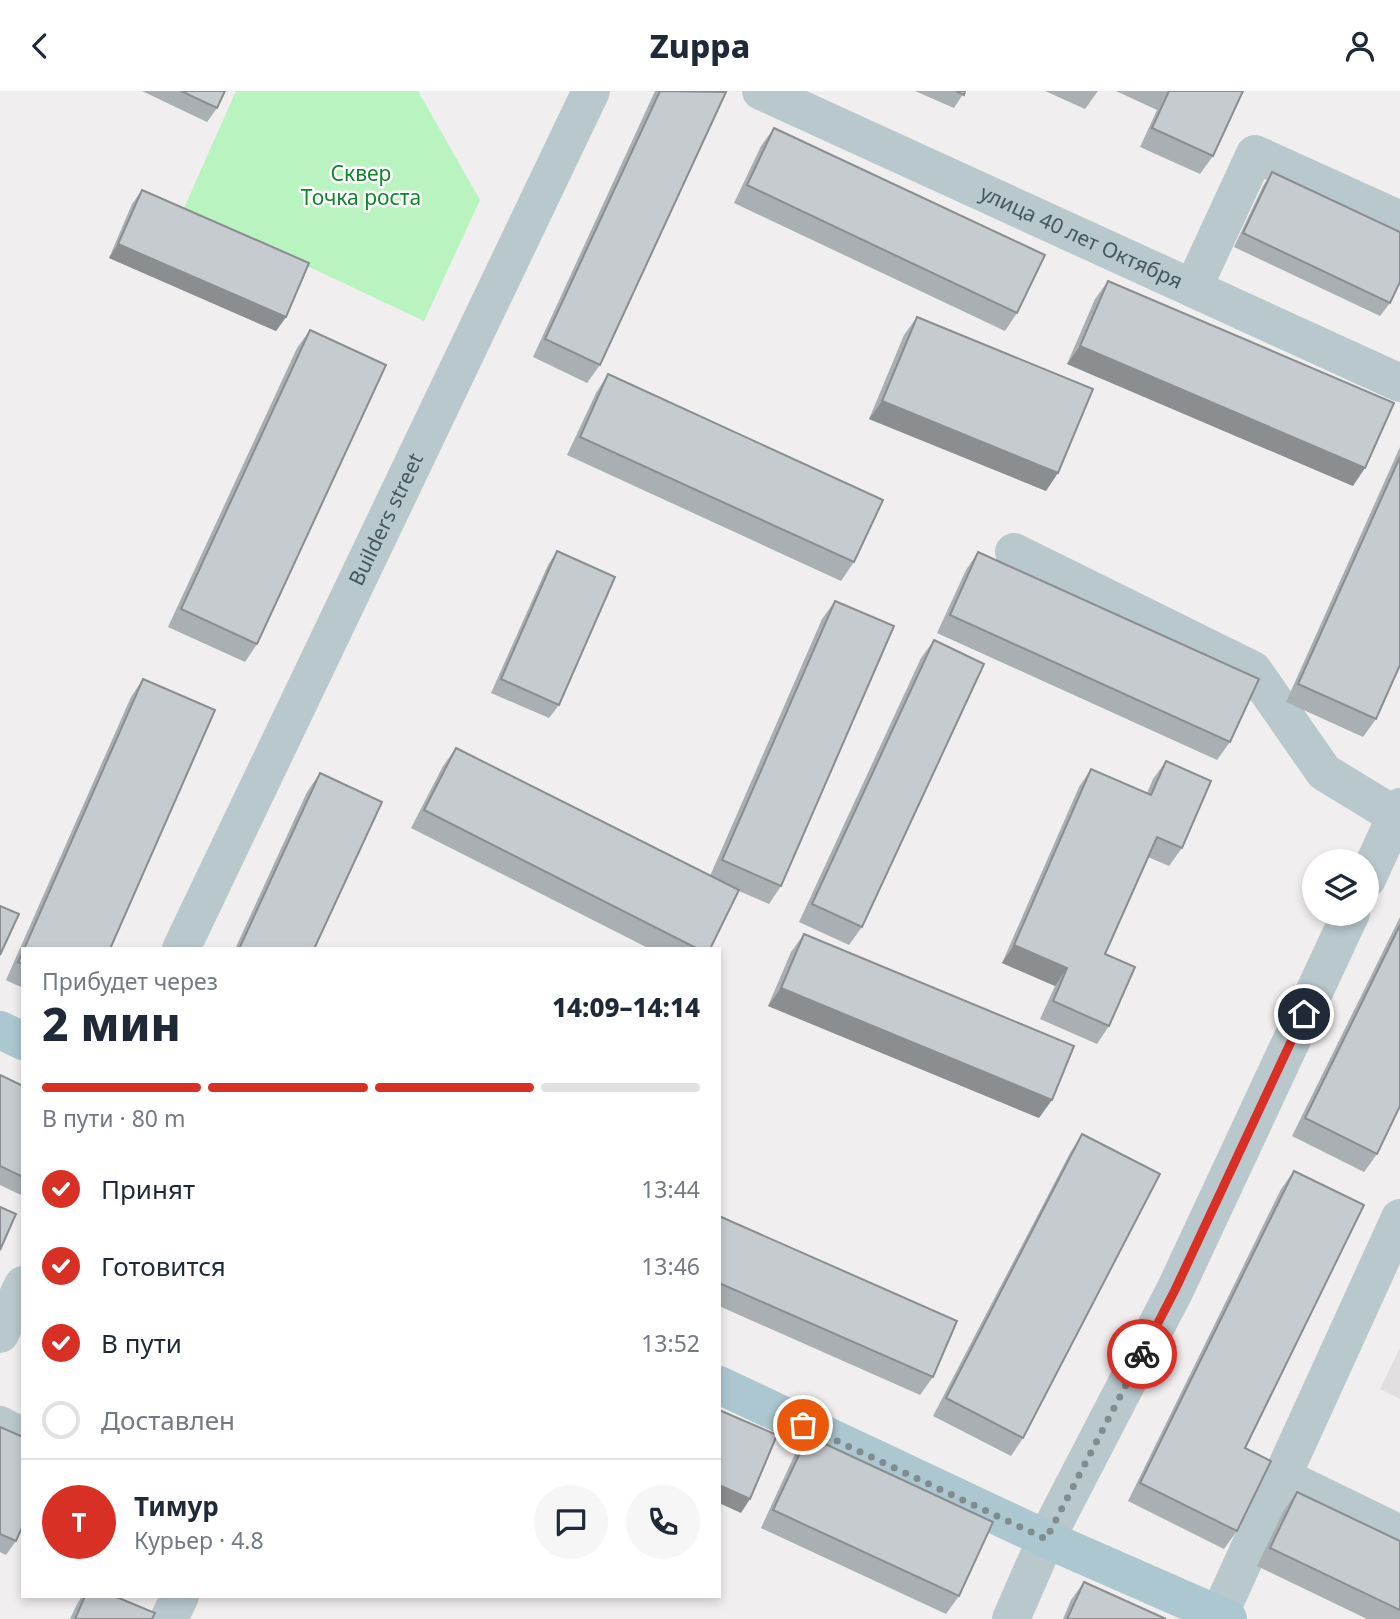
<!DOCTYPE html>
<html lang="ru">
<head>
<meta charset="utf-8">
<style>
	:root { --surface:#fff; --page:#f6f6f7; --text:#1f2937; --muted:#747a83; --line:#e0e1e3; --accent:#d93025 }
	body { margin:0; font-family:"Noto Sans",sans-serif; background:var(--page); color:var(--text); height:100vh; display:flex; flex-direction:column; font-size:26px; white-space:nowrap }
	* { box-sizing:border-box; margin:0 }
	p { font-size:23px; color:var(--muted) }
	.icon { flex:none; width:38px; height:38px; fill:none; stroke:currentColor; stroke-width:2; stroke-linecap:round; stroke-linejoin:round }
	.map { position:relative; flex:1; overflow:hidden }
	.side { position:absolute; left:21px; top:856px; width:700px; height:651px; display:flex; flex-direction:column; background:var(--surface); border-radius:0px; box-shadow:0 4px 10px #0003 }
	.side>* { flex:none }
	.buttons { position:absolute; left:1302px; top:758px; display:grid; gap:14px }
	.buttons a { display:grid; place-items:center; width:77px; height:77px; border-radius:50%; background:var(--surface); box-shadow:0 4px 10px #0003; font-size:35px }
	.pin { position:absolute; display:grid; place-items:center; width:60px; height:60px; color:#fff; margin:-30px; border:4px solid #fff; border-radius:50%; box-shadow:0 2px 7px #0007 }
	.courier { position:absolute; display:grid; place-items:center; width:70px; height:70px; margin:-35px; border:5px solid #d93025; border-radius:50%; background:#fff; color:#222; box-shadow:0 2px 9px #0007 }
	.headline em { font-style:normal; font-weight:800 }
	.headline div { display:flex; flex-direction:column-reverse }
	.headline { display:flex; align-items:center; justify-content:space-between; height:119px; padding:0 21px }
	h1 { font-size:46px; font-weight:800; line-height:52px }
	.bar { display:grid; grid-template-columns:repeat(4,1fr); gap:10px 7px; align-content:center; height:84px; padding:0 21px }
	.bar i { height:9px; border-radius:5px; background:var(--line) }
	.bar .selected { background:var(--accent) }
	.bar p { grid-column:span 4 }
	.line { display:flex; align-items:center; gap:18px; padding:0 21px; border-top:2px solid var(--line) }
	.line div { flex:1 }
	.round { display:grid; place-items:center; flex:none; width:74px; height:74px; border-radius:37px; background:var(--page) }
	ol { padding:0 21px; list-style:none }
	li { display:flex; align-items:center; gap:21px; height:77px }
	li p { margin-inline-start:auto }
	li .icon { padding:7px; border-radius:50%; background:var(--accent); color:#fff; stroke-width:4 }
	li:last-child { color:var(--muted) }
	li i { width:38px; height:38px; border:4px solid var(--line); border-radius:50% }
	header { display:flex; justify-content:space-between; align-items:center; height:91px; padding:0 21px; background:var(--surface); font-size:32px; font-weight:800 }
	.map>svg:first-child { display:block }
</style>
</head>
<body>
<header><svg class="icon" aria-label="back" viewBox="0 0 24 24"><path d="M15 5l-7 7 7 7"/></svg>Zuppa<svg class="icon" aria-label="person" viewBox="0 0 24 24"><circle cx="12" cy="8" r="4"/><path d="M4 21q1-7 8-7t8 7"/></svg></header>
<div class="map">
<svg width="1400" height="1528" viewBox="0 0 1400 1528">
	<rect width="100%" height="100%" fill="#f1eeef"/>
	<polygon fill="#e3dfe1" points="1400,1257 1400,1308 1380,1298"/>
	<polygon fill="#b9f3c0" points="236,0 418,0 480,109 424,230 184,117"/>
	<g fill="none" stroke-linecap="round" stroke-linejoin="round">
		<g stroke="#b9c8cd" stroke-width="38">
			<path id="s1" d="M761 0 1400 292"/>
			<polyline points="1193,197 1255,63 1400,129"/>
			<polyline points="1014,461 1253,579 1324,681 1396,725"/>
			<polyline points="1367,788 1400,716"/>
			<path id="s2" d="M181 858 591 0"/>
			<polyline points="0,1243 23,1194"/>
			<polyline points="0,1334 23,1346"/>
			<polyline points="1283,1386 1400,1443"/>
			<polyline points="1219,1524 1400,1127"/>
			<polyline points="169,1528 180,1505"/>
			<polyline points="1011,1528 1046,1448 1175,1199 1351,822"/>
		</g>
		<g stroke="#acc7d0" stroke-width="38">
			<polyline points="0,939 23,950"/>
			<polyline points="719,1294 1046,1448 1228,1528"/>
		</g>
	</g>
	<g fill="#a9afb2">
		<polygon points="142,0 225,0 217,17 207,31"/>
		<polygon points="655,0 725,0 600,274 587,292 533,266"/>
		<polygon points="915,0 965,0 954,17"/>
		<polygon points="1045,0 1098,0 1085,18"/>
		<polygon points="1116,0 1243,0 1213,65 1200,83 1140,56 1157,19"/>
		<polygon points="774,37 1017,222 1005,240 734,112 761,55"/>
		<polygon points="1272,81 1390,212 1380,225 1234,156 1263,95"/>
		<polygon points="142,99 286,226 276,240 109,167 132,113"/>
		<polygon points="1108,190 1353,395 1067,273 1095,208"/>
		<polygon points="917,226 1046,400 869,328 904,244"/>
		<polygon points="310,239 257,553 245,571 168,536 297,257"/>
		<polygon points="608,283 854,471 841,490 567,364 596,302"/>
		<polygon points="1400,356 1400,574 1376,628 1363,646 1286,611"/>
		<polygon points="557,460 559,614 549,627 491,602 548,474"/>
		<polygon points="978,461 1230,651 1217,669 937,542 966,479"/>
		<polygon points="835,510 781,795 769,813 739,800 710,858 650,858 411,737 443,675 456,657 710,785 822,528"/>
		<polygon points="934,549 862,836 849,854 799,831 921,567"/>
		<polygon points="143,588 110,858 23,858 23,897 6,889 131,606"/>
		<polygon points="1166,670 1182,757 1169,775 1148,766 1105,863 1109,935 1097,953 1040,928 1055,895 1002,872 1079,696 1091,678 1147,702 1153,688"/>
		<polygon points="320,682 314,858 235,858 307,701"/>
		<polygon points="1400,826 1400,1015 1377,1063 1364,1081 1292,1045"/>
		<polygon points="804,843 1039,1027 768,915 791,861"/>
		<polygon points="0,984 23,995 23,1105 0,1094"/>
		<polygon points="1082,1043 1023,1347 1011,1365 933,1325 1070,1062"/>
		<polygon points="1294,1080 1245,1357 1237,1440 1224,1458 1128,1410 1281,1098"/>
		<polygon points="719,1125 933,1286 920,1304 719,1215"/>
		<polygon points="0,1336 16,1450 6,1464 0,1461"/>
		<polygon points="808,1345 959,1505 946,1523 761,1437 795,1363"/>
		<polygon points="1297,1401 1400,1450 1400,1528 1367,1528 1257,1475 1284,1419"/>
		<polygon points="1084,1491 1166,1528 1063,1528 1071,1509"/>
		<polygon points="82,1505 114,1505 152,1528 70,1528 77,1513"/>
	</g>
	<g fill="#8a8e91">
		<polygon points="118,153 286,226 276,240 109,167"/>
		<polygon points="1080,255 1365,377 1353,395 1067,273"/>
		<polygon points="882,310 1058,382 1046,400 869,328"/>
		<polygon points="1014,854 1067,877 1055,895 1002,872"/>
		<polygon points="781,897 1052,1009 1039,1027 768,915"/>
		<polygon points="719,1394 750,1408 741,1422 719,1412"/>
	</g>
	<g fill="#c5cbcf" stroke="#8a8e91" stroke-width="2">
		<polygon points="181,0 225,0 217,17"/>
		<polygon points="660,0 726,1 600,274 545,248"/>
		<polygon points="956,0 965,0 964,4"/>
		<polygon points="1168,0 1243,0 1213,65 1152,37 1169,0"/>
		<polygon points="774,37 1045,164 1017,222 747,94"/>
		<polygon points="1272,81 1400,141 1400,191 1390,212 1243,142"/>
		<polygon points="142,99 309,172 286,226 118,153"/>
		<polygon points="1108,190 1394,312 1365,377 1080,255"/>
		<polygon points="917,226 1093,298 1058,382 882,310"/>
		<polygon points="310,239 386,274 257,553 181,518"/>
		<polygon points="608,283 883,409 854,471 580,346"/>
		<polygon points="1400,366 1400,574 1376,628 1298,593"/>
		<polygon points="557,460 615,486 559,614 501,588"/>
		<polygon points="978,461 1259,588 1230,651 950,524"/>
		<polygon points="835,510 894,535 781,795 722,769"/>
		<polygon points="934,549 984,573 862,836 812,813"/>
		<polygon points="143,588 215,619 110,858 24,858"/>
		<polygon points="456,657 739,799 710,858 698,858 424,719"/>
		<polygon points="1166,670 1211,690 1182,757 1157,746 1105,863 1135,876 1109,935 1053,910 1067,877 1014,854 1091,678 1151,704"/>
		<polygon points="320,682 382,711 314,858 239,858"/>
		<polygon points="0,815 19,823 0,864"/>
		<polygon points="1400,834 1400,1015 1377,1063 1305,1027"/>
		<polygon points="804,843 1074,955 1052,1009 781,897"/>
		<polygon points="23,861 23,873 18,871"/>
		<polygon points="0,984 23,995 23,1086 0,1075"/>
		<polygon points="1082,1043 1160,1083 1023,1347 946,1307"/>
		<polygon points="1294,1080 1364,1114 1245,1357 1271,1370 1237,1440 1140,1392"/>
		<polygon points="0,1116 16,1123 0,1159"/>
		<polygon points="719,1125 957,1230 933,1286 719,1192"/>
		<polygon points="719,1319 777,1344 750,1408 719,1394"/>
		<polygon points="0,1336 23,1346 23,1434 16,1450 0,1443"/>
		<polygon points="808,1345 993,1431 959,1505 773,1419"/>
		<polygon points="1297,1401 1400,1450 1400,1519 1270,1457"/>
		<polygon points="1084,1491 1166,1528 1067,1528"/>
		<polygon points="85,1505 114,1505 155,1522 152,1528 75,1528"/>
	</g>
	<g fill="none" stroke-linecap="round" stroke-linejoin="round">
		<polyline stroke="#818c91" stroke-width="7" stroke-dasharray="0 12.6" points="803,1334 1046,1448 1142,1263"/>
		<polyline stroke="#d93025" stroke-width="9" points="1142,1263 1175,1199 1304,923"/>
	</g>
	<g text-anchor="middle" stroke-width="5" stroke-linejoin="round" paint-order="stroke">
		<g font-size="21" fill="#0f862c" stroke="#fff">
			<text x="361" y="90">Сквер<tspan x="361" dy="24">Точка роста</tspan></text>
		</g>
		<g font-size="21" fill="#45585e" stroke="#fff">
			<text dy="7" stroke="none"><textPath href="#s1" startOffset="352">улица 40 лет Октября</textPath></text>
			<text dy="7" stroke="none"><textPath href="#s2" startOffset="476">Builders street</textPath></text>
		</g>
	</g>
</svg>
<div class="buttons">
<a><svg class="icon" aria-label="layers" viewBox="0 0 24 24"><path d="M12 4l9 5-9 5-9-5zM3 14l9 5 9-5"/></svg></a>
</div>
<div class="pin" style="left:803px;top:1334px;background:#ea580c"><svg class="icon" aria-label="bag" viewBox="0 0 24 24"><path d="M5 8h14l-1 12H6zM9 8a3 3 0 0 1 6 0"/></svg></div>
<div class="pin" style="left:1304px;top:923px;background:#1f2937"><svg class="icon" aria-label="home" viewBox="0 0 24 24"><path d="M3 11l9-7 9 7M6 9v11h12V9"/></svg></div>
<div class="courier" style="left:1142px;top:1263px"><svg class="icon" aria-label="bike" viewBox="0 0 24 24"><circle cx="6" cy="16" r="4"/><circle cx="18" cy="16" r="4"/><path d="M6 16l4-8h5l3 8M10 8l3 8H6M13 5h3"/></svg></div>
<section class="side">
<div class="headline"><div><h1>2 мин</h1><p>Прибудет через</p></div><em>14:09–14:14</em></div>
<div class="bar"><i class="selected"></i><i class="selected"></i><i class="selected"></i><i></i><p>В пути · 80 m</p></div>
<ol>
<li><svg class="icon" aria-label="check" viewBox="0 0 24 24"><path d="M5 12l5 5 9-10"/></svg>Принят<p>13:44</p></li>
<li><svg class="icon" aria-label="check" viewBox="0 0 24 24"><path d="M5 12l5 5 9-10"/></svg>Готовится<p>13:46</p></li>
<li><svg class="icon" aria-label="check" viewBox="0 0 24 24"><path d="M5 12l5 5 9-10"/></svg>В пути<p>13:52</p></li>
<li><i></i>Доставлен</li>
</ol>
<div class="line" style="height:126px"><b class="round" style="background:var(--accent);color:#fff">Т</b><div><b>Тимур</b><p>Курьер · 4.8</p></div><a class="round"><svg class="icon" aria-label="chat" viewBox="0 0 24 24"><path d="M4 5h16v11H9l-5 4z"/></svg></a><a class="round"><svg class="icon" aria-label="phone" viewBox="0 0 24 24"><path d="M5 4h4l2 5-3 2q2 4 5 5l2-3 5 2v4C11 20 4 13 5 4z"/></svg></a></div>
</section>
</div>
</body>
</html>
